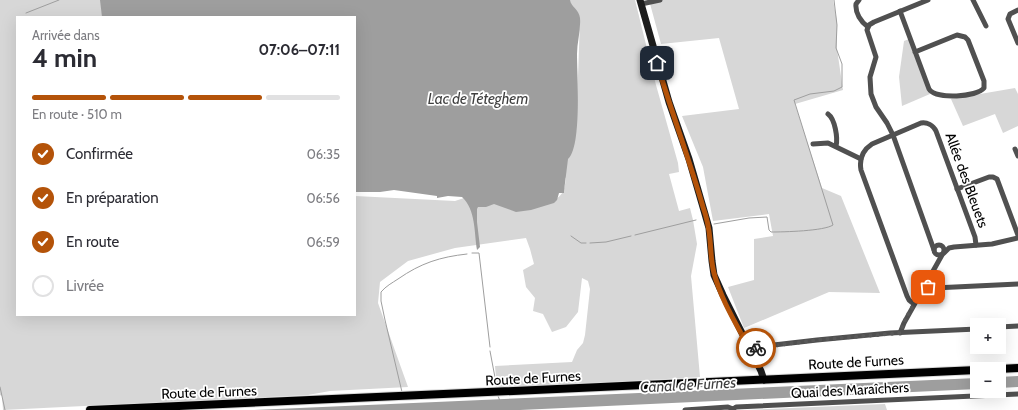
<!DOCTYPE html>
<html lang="fr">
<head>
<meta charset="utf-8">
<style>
	:root { --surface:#fff; --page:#f2f2f3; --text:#2b2b33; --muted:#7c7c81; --line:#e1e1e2; --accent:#b45309 }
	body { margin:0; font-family:Cabin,sans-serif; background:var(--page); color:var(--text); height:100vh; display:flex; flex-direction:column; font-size:15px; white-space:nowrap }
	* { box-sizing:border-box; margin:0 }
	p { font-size:13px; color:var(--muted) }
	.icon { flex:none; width:22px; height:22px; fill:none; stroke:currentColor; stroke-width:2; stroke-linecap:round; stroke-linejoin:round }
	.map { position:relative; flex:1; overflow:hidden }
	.drawer { position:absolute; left:16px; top:16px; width:340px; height:300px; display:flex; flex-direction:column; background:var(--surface); border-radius:0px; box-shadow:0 4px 16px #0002 }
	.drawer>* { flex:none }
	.fabs { position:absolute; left:970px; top:318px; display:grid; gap:8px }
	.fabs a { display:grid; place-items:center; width:36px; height:36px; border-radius:0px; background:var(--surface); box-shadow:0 4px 16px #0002; font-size:20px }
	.pin { position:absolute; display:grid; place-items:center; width:34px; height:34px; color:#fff; margin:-17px; border-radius:8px; box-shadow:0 2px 6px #0006 }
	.courier { position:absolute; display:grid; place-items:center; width:40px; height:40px; margin:-20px; border:3px solid #b45309; border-radius:50%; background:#fff; color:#222; box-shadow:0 1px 5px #0007 }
	.headline em { font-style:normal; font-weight:700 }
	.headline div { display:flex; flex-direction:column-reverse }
	.headline { display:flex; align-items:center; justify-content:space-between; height:68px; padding:0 16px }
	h1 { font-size:26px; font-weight:700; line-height:30px }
	.bar { display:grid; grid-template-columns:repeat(4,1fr); gap:6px 4px; align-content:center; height:48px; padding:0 16px }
	.bar i { height:5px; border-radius:3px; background:var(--line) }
	.bar .on { background:var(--accent) }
	.bar p { grid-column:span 4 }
	ol { padding:0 16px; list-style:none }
	li { display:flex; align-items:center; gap:12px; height:44px }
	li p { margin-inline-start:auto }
	li .icon { padding:4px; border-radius:50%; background:var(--accent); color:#fff; stroke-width:4 }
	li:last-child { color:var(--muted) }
	li i { width:22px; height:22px; border:2px solid var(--line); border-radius:50% }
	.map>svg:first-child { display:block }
</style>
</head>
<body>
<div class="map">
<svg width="1018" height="410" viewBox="0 0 1018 410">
	<rect width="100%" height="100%" fill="#fff"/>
	<g fill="#d7d7d7">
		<path d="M0 0H103L106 17H17V315H355V196L455 201 467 197 550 203C563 195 564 193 566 178L544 161 576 132 580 20 568 0H635L656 85 678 163 679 172 669 174 679 211 690 208 693 220 697 244 691 276 700 377 497 389 495 366 572 362 577 350 583 343 585 335 590 289 588 281 582 278 578 312 566 327 552 332 543 314 533 311 535 298 526 287 523 270 534 264 530 249 526 238 455 248 408 261 380 282 378 303 408 387 330 391 308 395 3 410 2 396 0 395Z"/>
		<polygon points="649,0 833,0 837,21 837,49 843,90 795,104 822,188 841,196 880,293 829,292 744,328 728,287 754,280 754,239 773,236 769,214 713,221 703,167 682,116 739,109 719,38 661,44"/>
		<polygon points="909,39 930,94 902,106 899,77 904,41"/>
		<polygon points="1015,88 1018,94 1018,126 1003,133 995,114 963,126 951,99"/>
		<polygon points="885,404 887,410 744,410"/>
	</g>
	<g fill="#9e9e9e">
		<path d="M100 0H570C571 7 579 9 580 18 581 30 577 42 577 54 577 75 582 147 568 159L564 191V193H559L557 200 554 203 531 210 516 212 494 204 486 207H478L477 209V222L480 247 477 250C474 232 476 210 462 197L448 196 437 198V196L394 190 380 192H355V17H102Z"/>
		<polygon points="1018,376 1018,387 999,388 999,377"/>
		<polygon points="977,378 977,389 520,410 254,410"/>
	</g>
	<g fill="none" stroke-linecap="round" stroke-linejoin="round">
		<g stroke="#9e9e9e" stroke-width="1">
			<polyline points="26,13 59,0"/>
			<path d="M714 224 749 218 767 217 769 230 771 232C784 232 824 231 833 225L794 100 810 94 834 91 842 87V64L836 48 837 25 834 0"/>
			<polyline points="635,235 696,220"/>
			<polyline points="571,236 581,243 586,243"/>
			<polyline points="590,243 606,242 631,236"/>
			<polyline points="472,253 479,253 490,347"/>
			<polyline points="490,351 497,388"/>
			<polyline points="0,387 5,410"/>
			<path d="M402 392 385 320 381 301V292C386 286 392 283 398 279 421 263 440 257 467 254"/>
			<polyline points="498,396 500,401"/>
		</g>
		<g stroke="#dbdbdb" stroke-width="10">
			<g id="primary">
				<polyline points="998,369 1018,368"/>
				<polyline points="90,410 977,370"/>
			</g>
		</g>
		<g stroke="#505050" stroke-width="5">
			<path d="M859 0 856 4C855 13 861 22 868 27"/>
			<polyline points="928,0 874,22 869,25 867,30 876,57 870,77 871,94 876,107 887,123 893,135 934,250"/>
			<polyline points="973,0 986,26"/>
			<polyline points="641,4 660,0"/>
			<polyline points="1018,10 1010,14 1008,19 1018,43"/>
			<path d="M900 11 929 89C936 100 977 97 984 88V81L968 40 965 37 957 35 915 52"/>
			<path d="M828 114C835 119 838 138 836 146"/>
			<polyline points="813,144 828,143 861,159"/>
			<polyline points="1015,149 1018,156"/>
			<polyline points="957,189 989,177 993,177 997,179 1018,235"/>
			<circle cx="939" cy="250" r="5"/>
			<polyline points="944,253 949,248 954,247 992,244 1018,238"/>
			<polyline points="924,286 934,288 1018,284"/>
			<path d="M914 304 909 300 907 296 861 170C859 159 863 150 872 144L921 123C927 122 933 125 936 131L975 237 976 245"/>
			<polyline points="999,327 1018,326"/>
			<polyline points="900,333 904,323 942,255"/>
			<polyline points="750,350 765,346 817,340 890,333 977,329"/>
			<polyline points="685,410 728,407 733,409 736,407 1018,394"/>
		</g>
		<polyline stroke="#1d1d1d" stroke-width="7" points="640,0 669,102 689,159 705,214 709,228 712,261 714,275 723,295 761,371 764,380"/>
		<use href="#primary" stroke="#000" stroke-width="8"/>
	</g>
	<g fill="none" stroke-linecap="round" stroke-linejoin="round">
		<polyline stroke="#595959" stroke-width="4" stroke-dasharray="0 7.2" points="756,348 817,340 900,333 904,322 924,286 928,287"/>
		<path stroke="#b45309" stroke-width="5" d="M657 63C671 111 689 158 703 207 707 218 709 228 710 240 711 251 711 262 714 273 721 300 737 325 750 350L756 348"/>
	</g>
	<g text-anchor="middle" stroke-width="3.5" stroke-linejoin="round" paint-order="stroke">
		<g font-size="14" fill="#000" stroke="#fff">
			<text transform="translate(967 180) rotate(70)" y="5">Allée des Bleuets</text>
			<text transform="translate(856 362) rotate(-3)" y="5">Route de Furnes</text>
			<text transform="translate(533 378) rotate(-3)" y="5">Route de Furnes</text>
			<text transform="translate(850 390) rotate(-3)" y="5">Quai des Maraîchers</text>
			<text transform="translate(209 392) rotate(-2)" y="5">Route de Furnes</text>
		</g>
		<g font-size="15" font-style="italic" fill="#3f3f3f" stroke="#fff">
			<text x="478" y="104">Lac de Téteghem</text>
			<text transform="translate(688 385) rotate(-3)" y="5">Canal de Furnes</text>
		</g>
	</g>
</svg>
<div class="fabs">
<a>+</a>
<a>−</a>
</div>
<div class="pin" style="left:928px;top:287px;background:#ea580c"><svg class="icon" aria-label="bag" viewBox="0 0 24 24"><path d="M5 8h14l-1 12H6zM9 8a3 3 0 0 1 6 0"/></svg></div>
<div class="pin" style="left:657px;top:63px;background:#1f2937"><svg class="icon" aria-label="home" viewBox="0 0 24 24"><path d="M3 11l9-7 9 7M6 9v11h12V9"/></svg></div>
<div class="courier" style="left:756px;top:348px"><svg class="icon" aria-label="bike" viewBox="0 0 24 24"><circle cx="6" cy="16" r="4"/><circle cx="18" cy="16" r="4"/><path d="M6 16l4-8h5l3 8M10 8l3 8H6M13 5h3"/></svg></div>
<section class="drawer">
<div class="headline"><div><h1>4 min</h1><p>Arrivée dans</p></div><em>07:06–07:11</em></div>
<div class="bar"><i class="on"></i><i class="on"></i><i class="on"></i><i></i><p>En route · 510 m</p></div>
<ol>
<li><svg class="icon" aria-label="check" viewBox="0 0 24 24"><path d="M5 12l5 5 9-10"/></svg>Confirmée<p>06:35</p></li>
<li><svg class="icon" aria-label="check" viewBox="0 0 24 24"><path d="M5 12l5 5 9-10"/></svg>En préparation<p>06:56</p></li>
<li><svg class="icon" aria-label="check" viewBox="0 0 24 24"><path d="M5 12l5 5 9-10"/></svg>En route<p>06:59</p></li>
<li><i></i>Livrée</li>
</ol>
</section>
</div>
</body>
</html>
